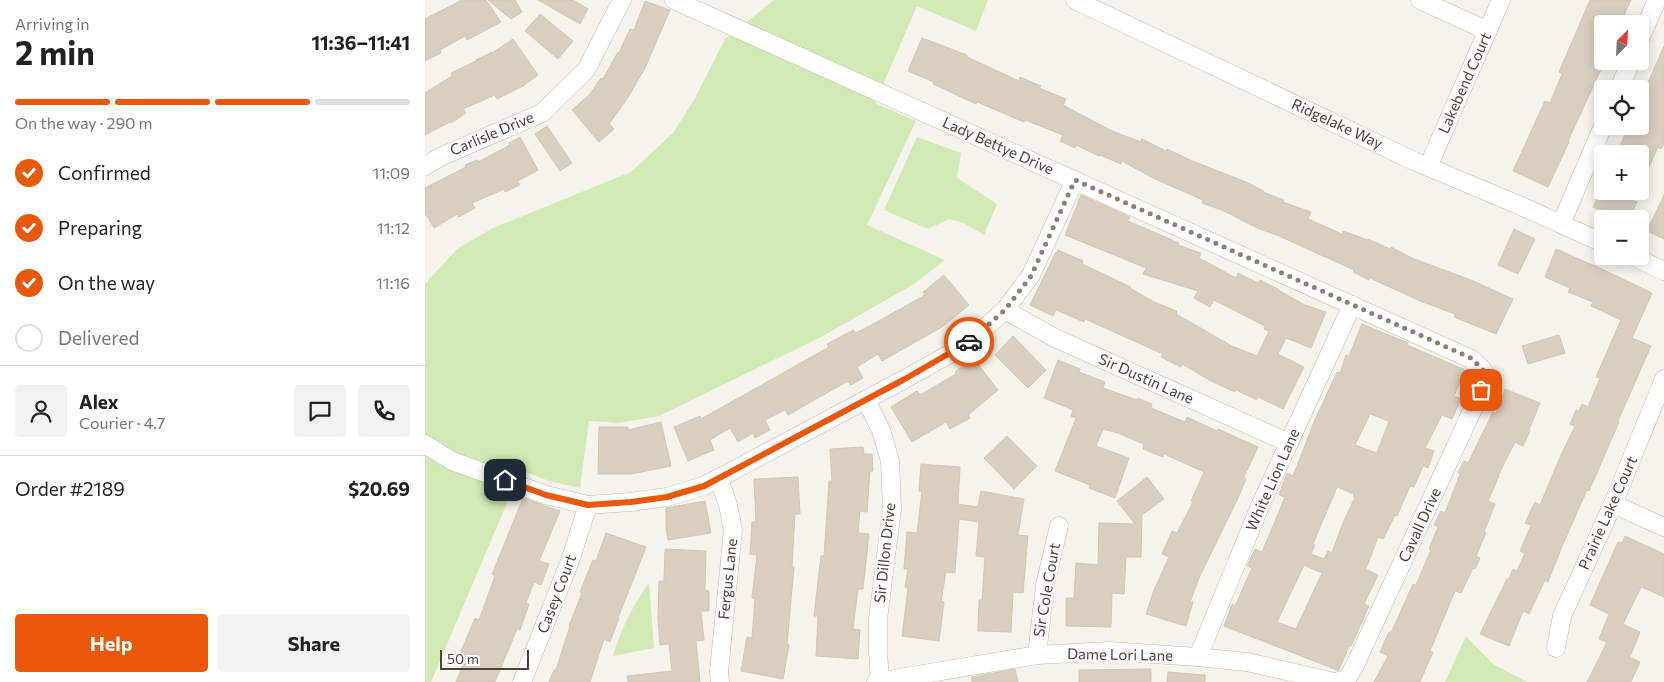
<!DOCTYPE html>
<html lang="en">
<head>
<meta charset="utf-8">
<style>
	:root { --surface:#fff; --page:#f2f2f2; --text:#222; --muted:#767676; --line:#e0e0e0; --accent:#ea580c }
	body { margin:0; font-family:Commissioner,sans-serif; background:var(--page); color:var(--text); height:100vh; display:flex; flex-direction:column; font-size:19px; white-space:nowrap }
	* { box-sizing:border-box; margin:0 }
	p { font-size:16px; color:var(--muted) }
	.icon { flex:none; width:28px; height:28px; fill:none; stroke:currentColor; stroke-width:2; stroke-linecap:round; stroke-linejoin:round }
	.map { position:relative; flex:1; overflow:hidden }
	.details { display:flex; flex-direction:column; background:var(--surface); width:425px }
	.details>* { flex:none }
	.needle { width:32px; rotate:24deg }
	.fabs { position:absolute; left:1169px; top:15px; display:grid; gap:10px }
	.fabs a { display:grid; place-items:center; width:55px; height:55px; border-radius:5px; background:var(--surface); box-shadow:0 2px 12px #0003; font-size:25px }
	.scale { position:absolute; left:15px; bottom:12px; width:89px; box-sizing:border-box; padding-left:5px; border:2px solid #4b4439; border-top:0; font-size:14px; line-height:18px; white-space:nowrap; color:#4b4439; -webkit-text-stroke:4px #fff; paint-order:stroke }
	.pin { position:absolute; display:grid; place-items:center; width:42px; height:42px; color:#fff; margin:-21px; border-radius:10px; box-shadow:0 2px 8px #0006 }
	.courier { position:absolute; display:grid; place-items:center; width:50px; height:50px; margin:-25px; border:4px solid #ea580c; border-radius:50%; background:#fff; color:#222; box-shadow:0 1px 6px #0007 }
	.summary em { font-style:normal; font-weight:700 }
	.summary div { display:flex; flex-direction:column-reverse }
	.summary { display:flex; align-items:center; justify-content:space-between; height:85px; padding:0 15px }
	h1 { font-size:32px; font-weight:700; line-height:38px }
	.bar { display:grid; grid-template-columns:repeat(4,1fr); gap:8px 5px; align-content:center; height:60px; padding:0 15px }
	.bar i { height:6px; border-radius:4px; background:var(--line) }
	.bar .selected { background:var(--accent) }
	.bar p { grid-column:span 4 }
	.line { display:flex; align-items:center; gap:12px; padding:0 15px; border-top:1px solid var(--line) }
	.line div { flex:1 }
	.round { display:grid; place-items:center; flex:none; width:52px; height:52px; border-radius:5px; background:var(--page) }
	ol { padding:0 15px; list-style:none }
	li { display:flex; align-items:center; gap:15px; height:55px }
	li p { margin-inline-start:auto }
	li .icon { padding:5px; border-radius:50%; background:var(--accent); color:#fff; stroke-width:4 }
	li:last-child { color:var(--muted) }
	li i { width:28px; height:28px; border:2px solid var(--line); border-radius:50% }
	.primary-button { display:flex; gap:10px; margin-top:auto; padding:10px 15px }
	.primary-button a { flex:1; height:58px; border-radius:5px; background:var(--accent); color:#fff; font-size:20px; font-weight:700; line-height:58px; text-align:center }
	.primary-button a+a { background:var(--page); color:var(--text) }
	main { display:flex; flex:1; min-height:0 }
	.map>svg:first-child { display:block }
</style>
</head>
<body>
<main>
<section class="details">
<div class="summary"><div><h1>2 min</h1><p>Arriving in</p></div><em>11:36–11:41</em></div>
<div class="bar"><i class="selected"></i><i class="selected"></i><i class="selected"></i><i></i><p>On the way · 290 m</p></div>
<ol>
<li><svg class="icon" aria-label="check" viewBox="0 0 24 24"><path d="M5 12l5 5 9-10"/></svg>Confirmed<p>11:09</p></li>
<li><svg class="icon" aria-label="check" viewBox="0 0 24 24"><path d="M5 12l5 5 9-10"/></svg>Preparing<p>11:12</p></li>
<li><svg class="icon" aria-label="check" viewBox="0 0 24 24"><path d="M5 12l5 5 9-10"/></svg>On the way<p>11:16</p></li>
<li><i></i>Delivered</li>
</ol>
<div class="line" style="height:90px"><a class="round"><svg class="icon" aria-label="person" viewBox="0 0 24 24"><circle cx="12" cy="8" r="4"/><path d="M4 21q1-7 8-7t8 7"/></svg></a><div><b>Alex</b><p>Courier · 4.7</p></div><a class="round"><svg class="icon" aria-label="chat" viewBox="0 0 24 24"><path d="M4 5h16v11H9l-5 4z"/></svg></a><a class="round"><svg class="icon" aria-label="phone" viewBox="0 0 24 24"><path d="M5 4h4l2 5-3 2q2 4 5 5l2-3 5 2v4C11 20 4 13 5 4z"/></svg></a></div>
<div class="line" style="height:65px"><div>Order #2189</div><b>$20.69</b></div>
<div class="primary-button"><a>Help</a><a>Share</a></div>
</section>
<div class="map">
<svg width="1239" height="682" viewBox="0 0 1239 682">
	<rect width="100%" height="100%" fill="#f6f3ec"/>
	<g fill="#d2eab5">
		<polygon points="349,0 563,0 551,31 492,6 450,103 491,121 442,225 520,260 489,284 396,337 234,416 193,423 164,421 155,488 124,481 96,470 6,682 0,682 0,284 32,249 68,228 206,172 248,133 269,100 300,39"/>
		<polygon points="492,137 536,153 532,178 572,204 559,235 539,223 524,219 503,229 459,210"/>
		<path d="M224 583 229 648 188 656C195 631 209 603 224 583Z"/>
		<polygon points="1041,636 1068,664 1102,682 1020,682"/>
	</g>
	<g fill="#d8cfc1" stroke="#d3c7b4" fill-rule="evenodd">
		<polygon points="37,0 61,0 76,22 42,40 40,36 15,50 16,53 0,61 0,19"/>
		<polygon points="63,0 90,0 97,12 86,19"/>
		<polygon points="113,0 148,0 163,9 155,24"/>
		<polygon points="1165,0 1206,0 1195,24 1178,24 1178,65 1143,141 1144,142 1123,187 1088,171 1120,101 1125,103 1137,74 1134,72"/>
		<polygon points="220,1 245,10 220,68 202,99 184,124 189,129 174,142 147,110 165,94 176,78 178,79 193,52 194,53 205,29 209,30"/>
		<polygon points="115,14 148,41 133,59 100,31"/>
		<polygon points="497,38 542,55 542,57 594,81 595,77 616,86 614,88 641,99 638,105 687,131 716,142 717,139 741,151 742,149 765,160 821,182 839,191 838,192 859,200 858,202 886,212 883,219 917,234 918,231 943,240 943,239 965,249 966,247 987,258 1046,280 1088,299 1071,334 1029,317 1030,314 995,301 945,278 944,280 928,272 929,270 854,236 832,228 799,211 777,203 778,200 728,178 697,161 696,164 675,155 674,156 651,145 650,148 635,141 638,135 600,120 599,122 552,102 551,104 508,84 509,82 483,71"/>
		<polygon points="88,39 113,75 98,86 72,99 70,95 38,109 41,113 26,123 25,122 0,135 0,93 27,76 26,73 51,61 51,60 67,52 67,53"/>
		<polygon points="1239,46 1239,144 1236,149 1233,147 1215,187 1215,154 1191,154 1204,126 1215,126 1215,101"/>
		<polygon points="122,126 147,163 135,171 110,134"/>
		<polygon points="95,137 113,170 93,181 95,185 80,192 79,189 47,203 50,208 34,217 32,214 9,228 0,213 0,188 41,167 40,165 52,160 53,162 85,145 84,143"/>
		<polygon points="1175,191 1213,191 1209,201 1212,202 1204,219 1193,219 1168,207"/>
		<polygon points="656,195 705,217 703,221 754,243 753,245 776,253 774,258 811,278 813,273 833,283 835,280 853,289 853,290 880,305 901,312 886,348 861,338 853,354 879,367 858,409 833,397 832,400 811,390 810,392 786,381 757,364 756,367 736,357 738,354 660,319 659,322 631,310 628,316 605,305 631,252 632,253 633,250 658,261 657,264 706,287 705,288 729,302 752,311 751,314 807,346 832,356 844,331 839,329 840,326 789,300 785,307 769,298 773,291 718,274 721,268 640,235"/>
		<polygon points="1239,195 1239,239 1222,231"/>
		<polygon points="1089,229 1110,239 1093,274 1073,265"/>
		<polygon points="1131,249 1179,270 1227,293 1207,338 1226,346 1193,421 1194,422 1164,491 1162,490 1138,544 1123,582 1120,580 1104,614 1098,611 1084,646 1055,634 1082,579 1084,579 1088,569 1092,571 1100,553 1095,551 1106,525 1100,523 1110,502 1115,505 1136,455 1150,426 1145,424 1151,410 1154,411 1157,404 1163,407 1175,378 1171,377 1196,320 1166,306 1168,302 1143,292 1145,288 1120,277"/>
		<polygon points="519,275 544,305 517,327 457,361 453,354 432,367 438,378 426,385 423,381 363,415 360,410 340,420 345,430 330,438 328,433 313,442 305,428 285,440 289,450 263,461 249,427 275,416 276,419 404,347 402,344 428,330 431,333 459,318 500,295 498,292"/>
		<path d="M937 324 983 343 982 345 1040 370 1029 396 1036 399 1027 419 1017 415 1000 448 1009 451 1003 468 998 466 989 487 985 486 972 516 970 515 958 539 953 537 941 569 953 575 939 604 944 606 926 646H924L914 670H912L799 626 807 604 810 606 827 568 822 566 830 549 837 552 848 526 860 497 854 495 862 473 868 476 889 422 912 372 915 373 921 355 924 356ZM945 414 964 421 952 453 930 445ZM912 487 929 494 928 496 930 497 917 525 907 553 903 551 899 559 886 554 890 545 888 544ZM879 565 897 573 871 629 852 622Z"/>
		<polygon points="1134,335 1140,353 1103,364 1097,346"/>
		<polygon points="588,336 621,370 603,388 570,355"/>
		<polygon points="548,358 573,390 543,415 545,418 525,429 521,422 487,442 466,407 492,391 495,395 531,374 530,372"/>
		<polygon points="633,360 655,369 654,372 680,382 678,388 712,400 713,398 727,404 726,408 760,422 762,417 792,431 793,429 833,447 819,477 821,479 813,498 774,578 765,602 768,602 761,626 721,614 729,590 744,557 737,554 747,531 752,533 768,502 766,501 779,472 739,454 738,457 718,449 719,444 693,433 678,429 671,446 704,458 690,498 664,488 665,485 630,471 651,418 646,416 648,410 619,398"/>
		<polygon points="1080,389 1115,403 1104,430 1105,431 1098,446 1090,442 1073,476 1074,476 1063,501 1070,504 1059,532 1061,533 1051,556 1055,558 1050,569 1048,568 1036,593 1030,591 1005,651 1008,652 995,682 949,682 963,656 955,652 964,632 966,633 988,584 991,585 1006,550 1004,549 1013,527 1009,525 1016,511 1020,513 1035,474 1033,473 1039,461 1043,463 1068,412 1071,414"/>
		<polygon points="236,422 246,466 206,474 173,474 174,427 203,427 203,430"/>
		<polygon points="582,436 612,466 589,489 559,458"/>
		<polygon points="438,447 439,454 447,454 448,471 445,471 442,512 435,511 433,533 444,534 438,589 433,589 428,629 435,630 433,659 391,656 393,616 389,616 396,556 399,556 404,481 407,481 405,449"/>
		<polygon points="496,464 535,467 533,504 553,507 556,491 599,499 593,535 603,536 598,593 588,592 586,632 553,631 554,600 557,600 560,557 551,556 554,522 534,519 530,573 521,572 516,601 519,602 514,641 477,636 483,588 480,587 483,569 479,569 482,532 492,533 497,491 494,491"/>
		<polygon points="373,477 375,514 370,514 367,567 369,567 362,644 364,645 358,679 316,671 322,637 327,638 330,598 327,598 332,555 325,554 327,522 331,522 329,479"/>
		<polygon points="722,477 739,499 717,515 716,557 701,557 699,594 687,593 686,627 641,626 641,598 649,598 651,563 673,565 674,523 710,524 692,501"/>
		<polygon points="98,498 135,511 114,561 124,564 116,585 109,582 101,603 104,604 95,630 92,629 70,682 31,682 41,657 35,654 50,618 54,620 70,576 67,574"/>
		<polygon points="280,501 286,533 243,540 241,528 241,508"/>
		<polygon points="181,533 221,547 193,618 194,618 185,642 179,639 165,682 124,682 129,670 131,670 145,626 144,626 157,593 155,592 168,560 171,561"/>
		<polygon points="1200,536 1239,554 1239,597 1216,587 1198,624 1215,632 1205,657 1215,662 1206,682 1162,682 1182,642 1174,639 1184,614 1165,605 1193,542 1197,543"/>
		<polygon points="240,549 281,551 280,590 284,591 284,611 276,611 279,640 271,641 275,682 203,682 202,676 247,671 244,644 235,645 233,619 234,581 239,581"/>
		<polygon points="590,669 593,682 547,682 547,677"/>
		<polygon points="726,669 726,682 654,682 654,670"/>
		<polygon points="743,672 780,675 780,682 742,682"/>
	</g>
	<g fill="none" stroke-linecap="round" stroke-linejoin="round">
		<g stroke="#c2bbae" stroke-width="19">
			<g id="minor">
				<polyline points="249,0 1046,359 1058,370 1060,381 1052,400 930,665 922,679 910,682"/>
				<polyline points="650,0 989,161 1096,206 1178,243"/>
				<polyline points="995,0 1063,31"/>
				<polyline points="1215,39 1232,0"/>
				<polyline points="1194,89 1206,61"/>
				<polyline points="0,166 15,157 117,113 161,70 197,0"/>
				<polyline points="1003,167 1076,0"/>
				<polyline points="1136,224 1178,126"/>
				<polyline points="1207,256 1239,271"/>
				<polyline points="580,310 630,338 864,443"/>
				<polyline points="441,400 456,430 465,461 467,508 453,619 453,652 455,681"/>
				<polyline points="0,444 27,461 121,495 163,505 205,502 242,497 279,486 478,380 542,344 580,310 606,275 650,180"/>
				<polyline points="294,479 303,505 308,530 294,671 295,682"/>
				<polyline points="1188,504 1239,527"/>
				<polyline points="1131,648 1137,616 1188,504 1239,379"/>
				<polyline points="612,655 620,585 634,526"/>
				<polyline points="773,657 835,506 927,305"/>
				<polyline points="97,682 145,561 163,505"/>
				<polyline points="451,682 612,655 684,651 773,657 822,662 909,682"/>
			</g>
		</g>
		<use href="#minor" stroke="#fff" stroke-width="18"/>
	</g>
	<g fill="none" stroke-linecap="round" stroke-linejoin="round">
		<polyline stroke="#878178" stroke-width="5" stroke-dasharray="0 9" points="544,342 580,310 606,276 650,180 1046,358 1058,370 1060,381 1056,390"/>
		<polyline stroke="#ea580c" stroke-width="6" points="80,480 121,495 163,505 206,502 242,497 279,486 478,380 544,342"/>
	</g>
	<g text-anchor="middle" stroke-width="4.5" stroke-linejoin="round" paint-order="stroke">
		<g font-size="15" fill="#4b4439" stroke="#fff">
			<text transform="translate(1040 83) rotate(-66)" y="5">Lakebend Court</text>
			<text transform="translate(912 124) rotate(25)" y="5">Ridgelake Way</text>
			<text transform="translate(67 134) rotate(-23)" y="5">Carlisle Drive</text>
			<text transform="translate(573 146) rotate(24)" y="5">Lady Bettye Drive</text>
			<text transform="translate(721 379) rotate(24)" y="5">Sir Dustin Lane</text>
			<text transform="translate(848 480) rotate(-66)" y="5">White Lion Lane</text>
			<text transform="translate(1183 513) rotate(-66)" y="5">Prairie Lake Court</text>
			<text transform="translate(995 525) rotate(-65)" y="5">Cavall Drive</text>
			<text transform="translate(460 553) rotate(-84)" y="5">Sir Dillon Drive</text>
			<text transform="translate(303 579) rotate(-84)" y="5">Fergus Lane</text>
			<text transform="translate(622 590) rotate(-80)" y="5">Sir Cole Court</text>
			<text transform="translate(132 594) rotate(-69)" y="5">Casey Court</text>
			<text transform="translate(695 655) rotate(1)" y="5">Dame Lori Lane</text>
		</g>
	</g>
</svg>
<div class="fabs">
<a><svg class="needle" viewBox="-14 -14 28 28"><path d="M0-13l5 13h-10z" fill="#e53935"/><path d="M0 13l5-13h-10z" fill="#767676"/></svg></a>
<a><svg class="icon" aria-label="locate" viewBox="0 0 24 24"><circle cx="12" cy="12" r="6"/><path d="M12 2v4M12 18v4M2 12h4M18 12h4"/></svg></a>
<a>+</a>
<a>−</a>
</div>
<div class="scale">50 m</div>
<div class="pin" style="left:1056px;top:390px;background:#ea580c"><svg class="icon" aria-label="bag" viewBox="0 0 24 24"><path d="M5 8h14l-1 12H6zM9 8a3 3 0 0 1 6 0"/></svg></div>
<div class="pin" style="left:80px;top:480px;background:#1f2937"><svg class="icon" aria-label="home" viewBox="0 0 24 24"><path d="M3 11l9-7 9 7M6 9v11h12V9"/></svg></div>
<div class="courier" style="left:544px;top:342px"><svg class="icon" aria-label="car" viewBox="0 0 24 24"><path d="M5 17H2v-5l4-1 3-4h7l3 4 3 1v5h-3M9 17h6M6 11h13"/><circle cx="7" cy="17" r="2"/><circle cx="17" cy="17" r="2"/></svg></div>
</div>
</main>
</body>
</html>
